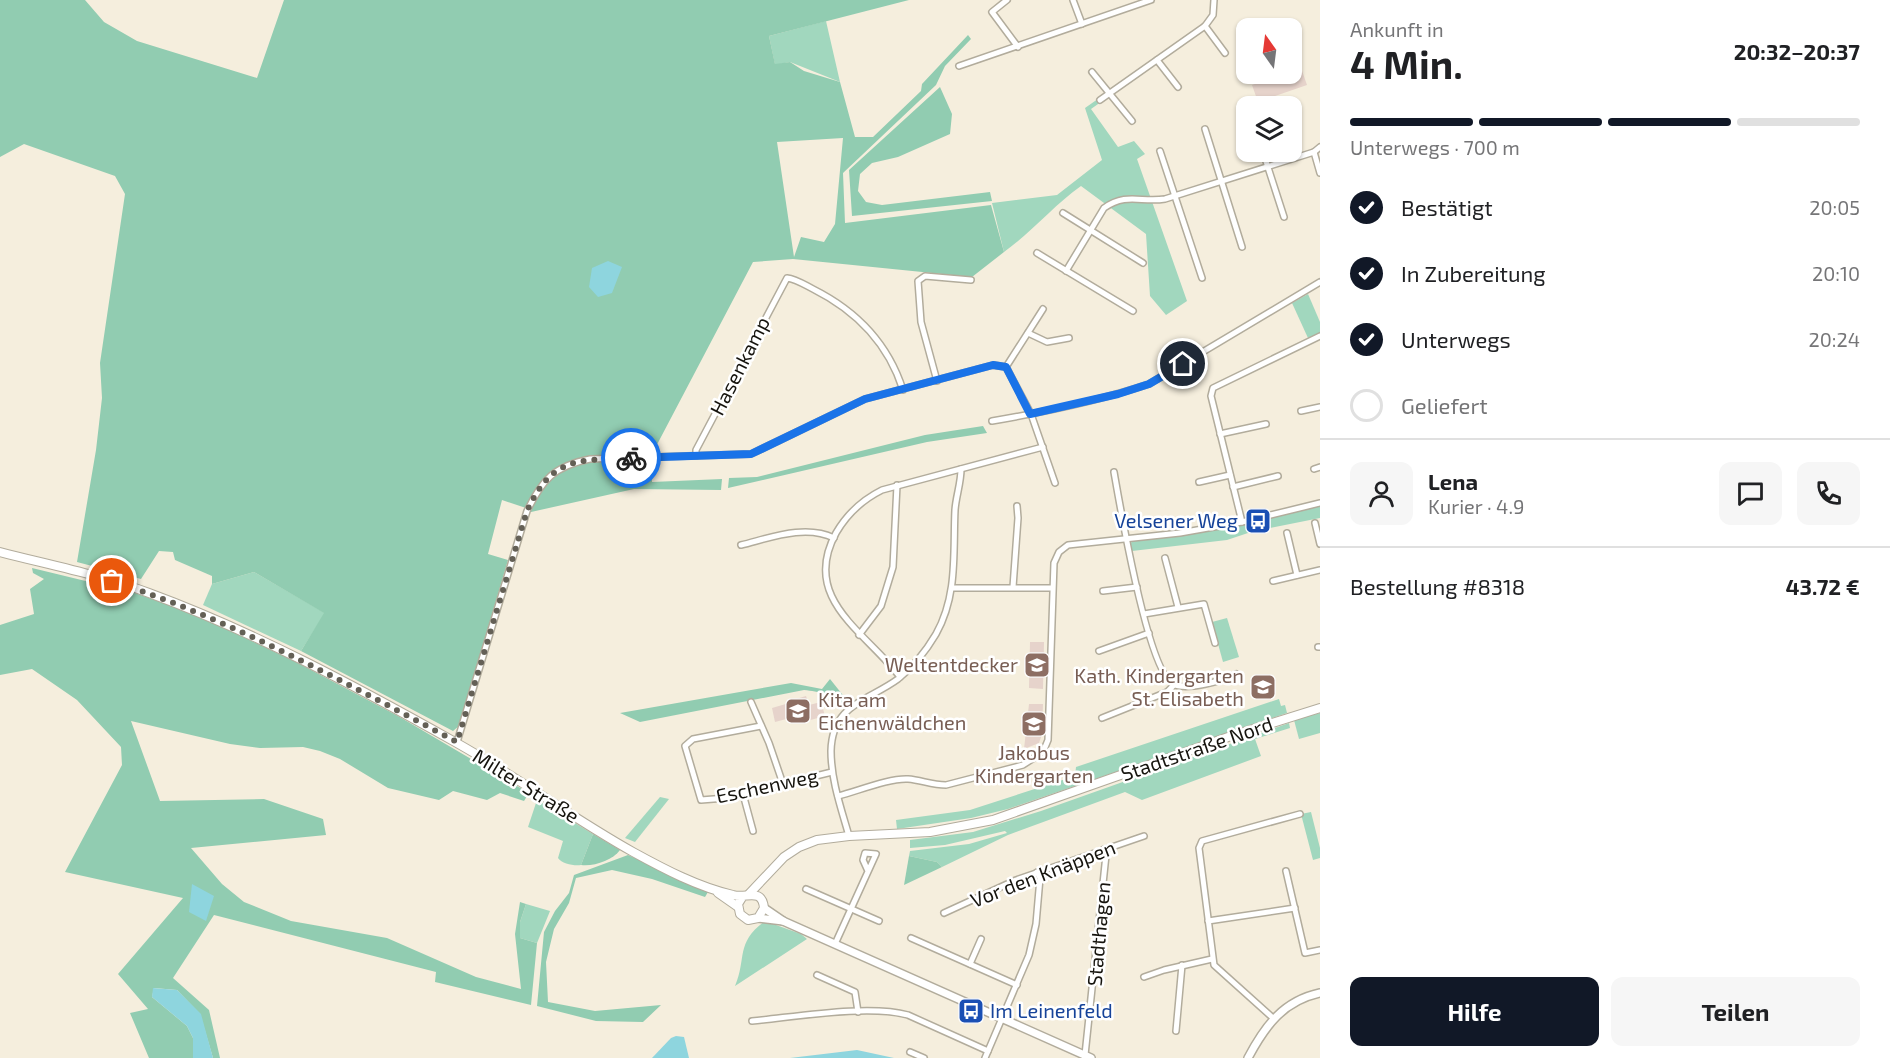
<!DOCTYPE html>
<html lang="de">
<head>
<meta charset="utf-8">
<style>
	:root { --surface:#fff; --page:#f6f6f6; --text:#202124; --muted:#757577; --line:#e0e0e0; --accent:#111827 }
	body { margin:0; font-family:"Exo 2",sans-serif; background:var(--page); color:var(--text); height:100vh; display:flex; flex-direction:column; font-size:22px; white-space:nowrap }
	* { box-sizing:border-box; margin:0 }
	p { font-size:20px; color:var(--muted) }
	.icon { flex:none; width:33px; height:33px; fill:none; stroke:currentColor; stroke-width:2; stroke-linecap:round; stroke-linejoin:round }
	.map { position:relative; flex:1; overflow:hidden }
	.sheet { display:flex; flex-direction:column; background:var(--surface); width:570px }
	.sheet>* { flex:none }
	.needle { width:39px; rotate:346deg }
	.controls { position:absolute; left:1236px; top:18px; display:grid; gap:12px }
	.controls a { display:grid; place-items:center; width:66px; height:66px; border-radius:12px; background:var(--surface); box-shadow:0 2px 4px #0004; font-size:30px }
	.pin { position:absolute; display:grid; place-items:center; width:51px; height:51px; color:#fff; margin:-26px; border:3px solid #fff; border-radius:50%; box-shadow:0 2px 6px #0007 }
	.courier { position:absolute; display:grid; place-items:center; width:60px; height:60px; margin:-30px; border:4px solid #1a73e8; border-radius:50%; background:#fff; color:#222; box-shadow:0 2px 8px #0007 }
	.summary em { font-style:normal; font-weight:700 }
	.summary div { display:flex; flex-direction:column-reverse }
	.summary { display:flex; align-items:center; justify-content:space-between; height:102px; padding:0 30px }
	h1 { font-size:39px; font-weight:700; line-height:45px }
	.bar { display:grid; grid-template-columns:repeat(4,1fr); gap:9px 6px; align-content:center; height:72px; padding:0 30px }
	.bar i { height:8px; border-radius:4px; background:var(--line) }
	.bar .active { background:var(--accent) }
	.bar p { grid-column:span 4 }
	.line { display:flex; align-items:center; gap:15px; padding:0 30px; border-top:2px solid var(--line) }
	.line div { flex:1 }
	.round { display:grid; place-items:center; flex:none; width:63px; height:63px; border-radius:12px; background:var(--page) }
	ol { padding:0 30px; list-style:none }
	li { display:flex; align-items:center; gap:18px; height:66px }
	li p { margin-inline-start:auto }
	li .icon { padding:6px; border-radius:50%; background:var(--accent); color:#fff; stroke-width:4 }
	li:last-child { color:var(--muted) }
	li i { width:33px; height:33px; border:3px solid var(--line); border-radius:50% }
	.cta { display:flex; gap:12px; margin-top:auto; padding:12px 30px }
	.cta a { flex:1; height:69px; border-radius:12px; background:var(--accent); color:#fff; font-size:24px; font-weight:700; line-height:69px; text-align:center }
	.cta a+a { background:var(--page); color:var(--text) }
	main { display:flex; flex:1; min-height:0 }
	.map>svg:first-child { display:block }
</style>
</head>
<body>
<main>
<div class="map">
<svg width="1320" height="1058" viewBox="0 0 1320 1058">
	<rect width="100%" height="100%" fill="#f5eedd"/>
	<g fill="#a1d7be">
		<polygon points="826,21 840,82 790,62 775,65 769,36"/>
		<path d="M1105 94 1108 97 1091 109 1118 147 1134 141 1145 154 1137 159 1187 301 1166 315 1150 296 1146 234 1081 186C1053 206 1032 232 1004 252L992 203 1057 195 1102 160 1085 108Z"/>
		<polygon points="1308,294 1320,322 1320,333 1308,338 1292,303"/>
		<polygon points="1320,506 1320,518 1260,530 1259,521"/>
		<polygon points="1251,522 1254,531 1227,540 1132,551 1130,544 1134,539 1183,535"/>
		<polygon points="254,572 325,613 301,651 203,605 212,584"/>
		<polygon points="1227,618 1239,657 1223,662 1212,622"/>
		<polygon points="1279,699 1281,706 1285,705 1287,713 1008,809 971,818 897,829 896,820 970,810 1075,776 1076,767"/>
		<polygon points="1320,713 1320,733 1299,739 1294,720"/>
		<polygon points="1289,723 1290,728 1255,739 1261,756 1142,800 1125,792 1008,835 942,867 937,862 909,856 910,851 969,844 1007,833 1005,831 945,845 910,848 910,840 973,832 1041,811"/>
		<polygon points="660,797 669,799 635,842 625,838"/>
		<path d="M537 800 593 834 581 865C574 866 562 864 558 858L563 841 528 827Z"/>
		<polygon points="1311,812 1320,848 1320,858 1313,860 1301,814"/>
		<polygon points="526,904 550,911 537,943 520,938 520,922"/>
		<path d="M765 921 801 934 807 939 735 986C747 958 735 943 765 921Z"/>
	</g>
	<g fill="#91ccb1" fill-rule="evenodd">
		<path d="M0 0H85L104 22 137 41 257 78 284 0H909L769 36 775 64 790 62 804 71 840 82 855 137H873L921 91 922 84 968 35 971 39 945 66 936 85 843 173 845 223 991 205 1004 252 972 277 793 259 753 262 651 456 652 482 722 479 721 490 634 489 531 512 526 508 502 500 488 554 508 560 459 726 453 731 301 651 324 613 254 572 212 584V576L175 560 173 552 159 551 141 579 77 562 96 450 102 398 100 363 125 194 115 176 24 144 0 157ZM843 138 835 224 824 242 801 237 794 257 777 142Z"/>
		<polygon points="940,87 952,114 950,134 898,157 872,163 860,174 858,191 866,202 882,205 990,192 992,201 852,216 849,170"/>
		<polygon points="983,426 987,433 927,442 728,488 729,478 757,477 925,435"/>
		<polygon points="32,568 135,593 197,615 296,662 398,716 529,793 524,801 500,793 487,800 453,791 439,800 388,788 340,759 320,751 303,747 260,748 230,744 131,721 160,801 264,799 323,819 326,835 191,848 222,884 244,902 291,921 387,938 476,977 521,989 515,934 520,902 526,904 520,922 520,938 537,943 531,1005 435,982 436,972 214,915 173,978 209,1010 220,1058 213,1058 200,1014 177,990 154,988 152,997 187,1026 193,1038 193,1058 149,1058 130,1013 148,1009 118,974 183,898 65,872 122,765 121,747 77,700 32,669 0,675 0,625 34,614 30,589 44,579 33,573"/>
		<path d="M830 679 846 699 841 705C829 693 820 692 804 690L640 722 620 713 791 683 822 689Z"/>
		<path d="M593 834 620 850C613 860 593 867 581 865Z"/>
		<polygon points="628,855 708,892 705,897 652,879 612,870 576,878 569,903 554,929 546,962 548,1002 595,1011 661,1005 643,1022 596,1021 537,1006 544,932 555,911 569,893 574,875"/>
		<polygon points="909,856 937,862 942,867 904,885"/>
	</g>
	<g fill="#8ed5de">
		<polygon points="608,261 622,267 612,293 598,297 589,287 592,268"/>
		<polygon points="192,884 214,896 206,921 189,912"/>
		<polygon points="153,988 177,990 201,1014 213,1058 193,1058 193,1038 187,1026 152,997"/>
		<polygon points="676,1036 684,1037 689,1058 652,1058 671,1038"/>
		<polygon points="857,1050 894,1058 790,1058"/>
	</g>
	<g fill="#e6d3cb">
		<polygon points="1292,42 1307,85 1258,102 1252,85 1266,80 1265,77 1274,74 1276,76 1292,74"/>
		<polygon points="1030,642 1044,642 1043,689 1029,688"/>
		<polygon points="806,696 809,705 821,702 825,716 807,721 805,714 775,722 772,708 796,701 796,699"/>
		<polygon points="1029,704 1043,704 1042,734 1039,743 1024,749"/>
	</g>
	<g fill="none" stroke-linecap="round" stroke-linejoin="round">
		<g stroke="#b2ac9c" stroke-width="8">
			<g id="minor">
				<polyline points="1007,0 992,12 1018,47"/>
				<polyline points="1073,0 1082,24"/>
				<polyline points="1205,26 1225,53"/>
				<polyline points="1157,60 1178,87"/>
				<polyline points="959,66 1151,0"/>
				<polyline points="1092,72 1132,121"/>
				<polyline points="1100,100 1205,26 1213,15 1214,0"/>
				<polyline points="1205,129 1242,247"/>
				<polyline points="1160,151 1202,278"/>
				<polyline points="1263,152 1284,217"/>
				<polyline points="1314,152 1320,173"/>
				<polyline points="1063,213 1143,263"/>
				<polyline points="1037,253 1133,311"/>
				<path d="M1066 271 1104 208C1127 192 1141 203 1165 199L1314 152 1320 147"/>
				<polyline points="1028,333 1047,342 1069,338"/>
				<polyline points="1006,367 1031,414 1055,483"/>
				<polyline points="1006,367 1043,309"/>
				<polyline points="937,381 921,322 918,281 925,276 971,280"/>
				<polyline points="1301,411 1320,407"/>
				<path d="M992 421C1045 412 1098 401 1149 384L1320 282"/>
				<polyline points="1220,434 1266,424"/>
				<path d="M696 456V450L787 278C796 279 805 285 813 289 855 310 888 343 903 390"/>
				<polyline points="1314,469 1320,467"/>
				<path d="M1114 472C1120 506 1148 671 1173 684 1186 691 1223 681 1236 674"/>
				<polyline points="1199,482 1230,475"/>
				<polyline points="1233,487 1278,476"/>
				<polyline points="1242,522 1211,396 1213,388 1320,336"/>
				<polyline points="1315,523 1320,544"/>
				<polyline points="1287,533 1297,575"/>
				<path d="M741 545C770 538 805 524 834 538"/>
				<polyline points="1165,558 1178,607"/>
				<polyline points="1273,581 1320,570"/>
				<polyline points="1013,587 1018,518 1017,506"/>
				<polyline points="952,588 1052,588"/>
				<polyline points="1103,591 1137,587"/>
				<polyline points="1144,614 1204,604 1215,643"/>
				<polyline points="859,635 881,606 893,567 897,485"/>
				<polyline points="1318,647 1320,647"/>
				<polyline points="1099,651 1149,633"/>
				<path d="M900 677C866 632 800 599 836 533 847 514 862 500 882 490L1043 447"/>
				<polyline points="751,702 769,743 783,784"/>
				<polyline points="1102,718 1167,692 1174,685"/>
				<polyline points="761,726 693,739 685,746 701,800 726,798 832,772"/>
				<path d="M457 742 527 511C542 480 554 466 590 459L751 454 865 399 993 365 1006 367"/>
				<polyline points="743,794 753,831"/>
				<path d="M838 796C858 791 889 778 908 779 921 780 932 785 946 785L1023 765 1043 752 1048 740 1054 563 1059 552 1068 545 1180 533 1242 522 1320 503"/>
				<path d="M849 836C841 808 831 780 831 751 832 704 868 701 898 679 913 667 926 651 936 634 958 595 953 552 955 510 956 496 961 483 961 469"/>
				<polyline points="1286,871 1305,953 1320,950"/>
				<polyline points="806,889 879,921"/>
				<polyline points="944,913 1016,880 1144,836"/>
				<polyline points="1208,921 1295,908"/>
				<polyline points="911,938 1017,985"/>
				<polyline points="835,944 876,854 865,853 863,860 868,871"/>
				<polyline points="970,964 981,939"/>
				<polyline points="817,975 855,992 858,1012"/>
				<polyline points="1144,977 1164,970 1212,959"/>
				<polyline points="1273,1018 1214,965 1199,848 1202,841 1300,814"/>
				<path d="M752 1021C795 1017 868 1004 908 1015L988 1051"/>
				<polyline points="1176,1031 1182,965"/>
				<polyline points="910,1052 924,1058"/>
				<polyline points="1085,1055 1106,855 1104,849"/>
				<polyline points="985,1058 1029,955 1036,924 1040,878 1037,872"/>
			</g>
		</g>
		<g stroke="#b2ac9c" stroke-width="10">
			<g id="tertiary">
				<polyline points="764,908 783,921 1091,1058"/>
				<polyline points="758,918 783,921"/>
				<path d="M1248 1058C1265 1026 1283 1001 1320 993"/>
			</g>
		</g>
		<g stroke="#b2ac9c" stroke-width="10">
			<g id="secondary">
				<path d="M0 552C50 565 101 575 149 593 255 632 357 687 455 742 516 776 572 818 633 852 664 869 698 887 733 895 746 899 762 887 764 908L758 918 748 920 740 914 738 904 743 896"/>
				<polyline points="718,893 738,907"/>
				<polyline points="749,894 784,857 799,847 817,840 849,836 930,832 993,820 1231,736 1320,708"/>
			</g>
		</g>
		<use href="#minor" stroke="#fff" stroke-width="5"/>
		<use href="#tertiary" stroke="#fff" stroke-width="7"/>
		<use href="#secondary" stroke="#fff" stroke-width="8"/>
	</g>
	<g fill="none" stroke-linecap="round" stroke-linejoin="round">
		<path stroke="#646056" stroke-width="6" stroke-dasharray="0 10.8" d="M112 581C233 620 345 683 457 742L527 511C552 457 577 460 631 458"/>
		<polyline stroke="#1a73e8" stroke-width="8" points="631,458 751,454 865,399 993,365 1006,367 1030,414 1118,394 1149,384 1183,364"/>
	</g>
	<defs>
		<g id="bus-square" transform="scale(1.35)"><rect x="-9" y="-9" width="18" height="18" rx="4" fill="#1a4fb4" stroke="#fff"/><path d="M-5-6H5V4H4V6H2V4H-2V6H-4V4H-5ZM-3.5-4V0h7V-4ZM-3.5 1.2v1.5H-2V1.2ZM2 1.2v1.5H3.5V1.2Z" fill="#fff"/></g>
		<g id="school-square" transform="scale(1.35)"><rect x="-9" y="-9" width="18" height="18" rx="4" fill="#8d6e63" stroke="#fff"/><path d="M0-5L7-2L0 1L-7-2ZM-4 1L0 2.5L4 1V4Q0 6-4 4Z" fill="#fff"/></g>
	</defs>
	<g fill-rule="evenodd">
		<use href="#bus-square" x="1258" y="521"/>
		<use href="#school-square" x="1037" y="665"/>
		<use href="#school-square" x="1263" y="687"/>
		<use href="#school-square" x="798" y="711"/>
		<use href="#school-square" x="1034" y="724"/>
		<use href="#bus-square" x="971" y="1011"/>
	</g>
	<g text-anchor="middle" stroke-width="5" stroke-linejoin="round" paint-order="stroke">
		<g font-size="20" fill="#16140e" stroke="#fff">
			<text transform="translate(740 366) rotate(-63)" y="7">Hasenkamp</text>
			<text transform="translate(1197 749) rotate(-19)" y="7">Stadtstraße Nord</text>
			<text transform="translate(526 786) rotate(32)" y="7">Milter Straße</text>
			<text transform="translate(767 786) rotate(-12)" y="7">Eschenweg</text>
			<text transform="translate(1043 874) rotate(-21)" y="7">Vor den Knäppen</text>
			<text transform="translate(1099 934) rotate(-85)" y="7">Stadthagen</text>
		</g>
		<g font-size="20" fill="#164399" stroke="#fff" text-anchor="end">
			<text x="1238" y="528">Velsener Weg</text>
			<text x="990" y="1018" text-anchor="start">Im Leinenfeld</text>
		</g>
		<g font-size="20" fill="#785e54" stroke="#fff" text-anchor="end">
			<text x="1018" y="672">Weltentdecker</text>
			<text x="1244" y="683">Kath. Kindergarten<tspan x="1244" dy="23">St. Elisabeth</tspan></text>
			<text x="818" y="707" text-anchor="start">Kita am<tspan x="818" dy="23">Eichenwäldchen</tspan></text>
			<text x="1034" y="760" text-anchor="middle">Jakobus<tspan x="1034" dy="23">Kindergarten</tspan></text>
		</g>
	</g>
</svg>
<div class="controls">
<a><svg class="needle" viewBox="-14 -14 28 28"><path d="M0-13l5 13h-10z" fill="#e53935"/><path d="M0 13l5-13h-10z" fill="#757577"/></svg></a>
<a><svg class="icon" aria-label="layers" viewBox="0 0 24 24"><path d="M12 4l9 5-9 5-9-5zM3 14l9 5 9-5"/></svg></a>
</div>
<div class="pin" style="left:112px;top:581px;background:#ea580c"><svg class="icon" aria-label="bag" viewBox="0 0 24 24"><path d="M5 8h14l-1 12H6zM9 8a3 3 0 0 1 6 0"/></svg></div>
<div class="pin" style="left:1183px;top:364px;background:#1f2937"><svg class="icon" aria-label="home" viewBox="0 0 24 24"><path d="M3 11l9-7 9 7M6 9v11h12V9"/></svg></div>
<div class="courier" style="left:631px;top:458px"><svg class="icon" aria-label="bike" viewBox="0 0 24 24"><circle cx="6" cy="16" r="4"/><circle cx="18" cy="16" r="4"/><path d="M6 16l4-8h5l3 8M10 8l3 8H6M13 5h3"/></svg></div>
</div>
<section class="sheet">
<div class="summary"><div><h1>4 Min.</h1><p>Ankunft in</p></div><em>20:32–20:37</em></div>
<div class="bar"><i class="active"></i><i class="active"></i><i class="active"></i><i></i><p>Unterwegs · 700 m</p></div>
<ol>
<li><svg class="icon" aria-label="check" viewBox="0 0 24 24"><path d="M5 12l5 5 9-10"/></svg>Bestätigt<p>20:05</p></li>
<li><svg class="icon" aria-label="check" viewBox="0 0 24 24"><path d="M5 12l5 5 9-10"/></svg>In Zubereitung<p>20:10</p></li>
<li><svg class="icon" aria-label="check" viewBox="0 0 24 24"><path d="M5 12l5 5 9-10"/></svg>Unterwegs<p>20:24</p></li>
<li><i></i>Geliefert</li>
</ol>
<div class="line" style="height:108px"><a class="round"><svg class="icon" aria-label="person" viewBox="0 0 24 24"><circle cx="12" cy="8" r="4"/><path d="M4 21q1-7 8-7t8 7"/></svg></a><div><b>Lena</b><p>Kurier · 4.9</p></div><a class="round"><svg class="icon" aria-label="chat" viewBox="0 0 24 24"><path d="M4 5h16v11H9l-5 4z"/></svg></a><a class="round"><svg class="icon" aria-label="phone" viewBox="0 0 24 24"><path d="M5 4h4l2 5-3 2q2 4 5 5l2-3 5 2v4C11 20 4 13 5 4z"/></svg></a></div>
<div class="line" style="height:78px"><div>Bestellung #8318</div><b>43.72 €</b></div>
<div class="cta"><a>Hilfe</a><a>Teilen</a></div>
</section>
</main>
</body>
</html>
